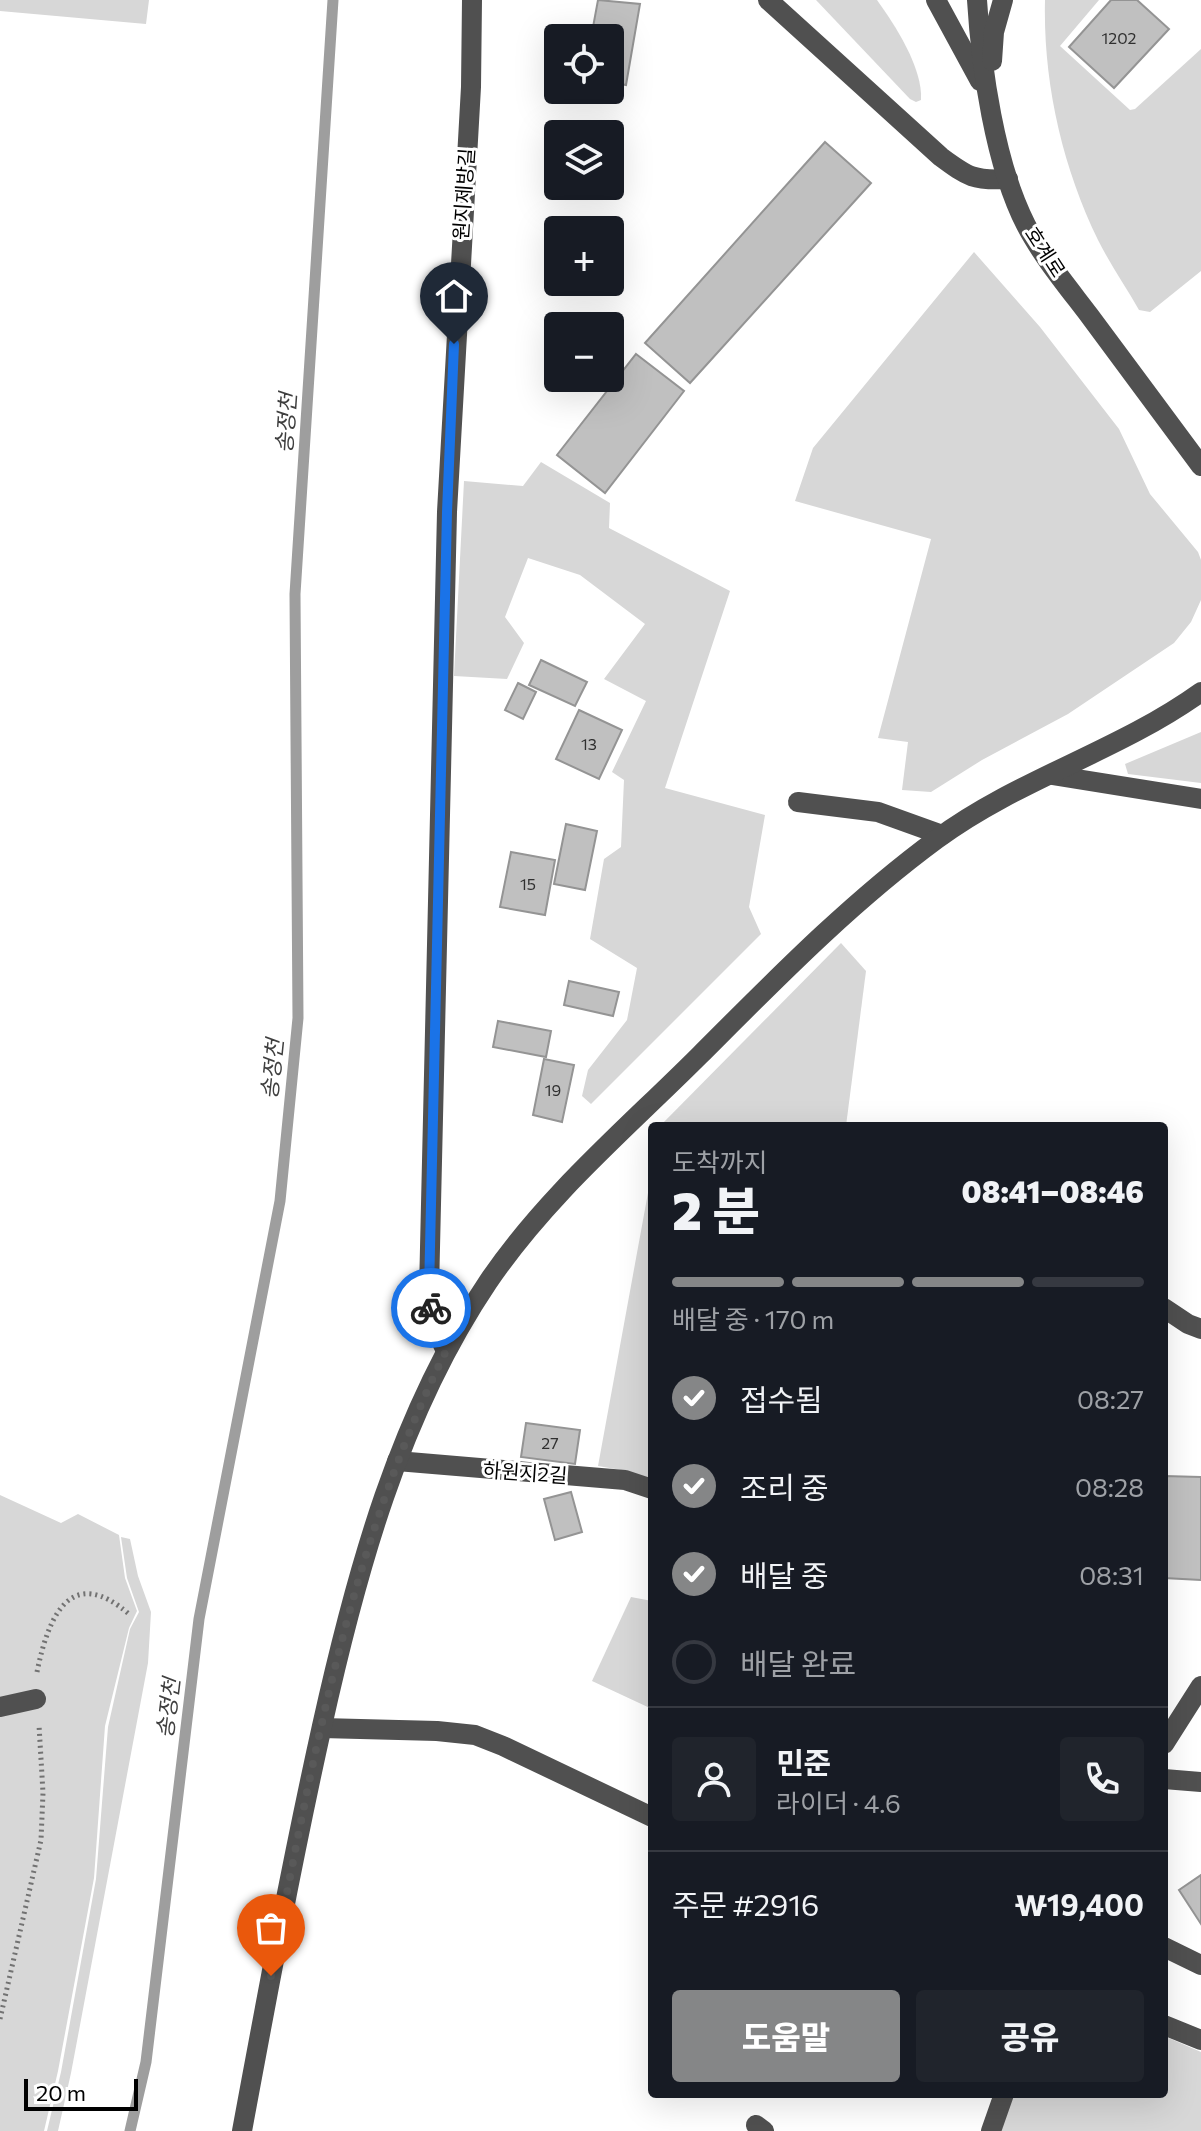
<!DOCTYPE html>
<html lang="ko">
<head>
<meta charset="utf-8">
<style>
	:root { --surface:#171b24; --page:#20242c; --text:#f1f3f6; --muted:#9ea1a6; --line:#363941; --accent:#858687 }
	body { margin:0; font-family:Commissioner,"Noto Sans KR",sans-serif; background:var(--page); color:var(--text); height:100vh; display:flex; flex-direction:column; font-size:30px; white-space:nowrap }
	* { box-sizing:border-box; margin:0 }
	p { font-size:26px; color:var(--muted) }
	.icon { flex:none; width:44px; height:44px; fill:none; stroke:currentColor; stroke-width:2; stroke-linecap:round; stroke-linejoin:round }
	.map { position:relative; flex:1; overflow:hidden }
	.drawer { position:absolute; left:648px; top:1122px; width:520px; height:976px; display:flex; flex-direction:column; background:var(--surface); border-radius:8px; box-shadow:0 8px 32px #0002 }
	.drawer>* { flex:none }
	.fabs { position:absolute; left:544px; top:24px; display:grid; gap:16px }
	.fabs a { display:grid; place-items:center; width:80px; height:80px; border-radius:8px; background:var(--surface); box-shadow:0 8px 32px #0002; font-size:40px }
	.scale { position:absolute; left:24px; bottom:20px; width:114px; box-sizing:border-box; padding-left:8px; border:4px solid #000; border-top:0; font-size:22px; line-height:28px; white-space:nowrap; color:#000; -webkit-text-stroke:6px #fff; paint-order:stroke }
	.pin { position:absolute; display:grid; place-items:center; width:68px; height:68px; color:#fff; margin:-82px -34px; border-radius:50% 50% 50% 0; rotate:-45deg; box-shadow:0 0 8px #0007 }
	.pin .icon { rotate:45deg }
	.courier { position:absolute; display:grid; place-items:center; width:80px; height:80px; margin:-40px; border:6px solid #1a73e8; border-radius:50%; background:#fff; color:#222; box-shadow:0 2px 10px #0007 }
	.head em { font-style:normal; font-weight:800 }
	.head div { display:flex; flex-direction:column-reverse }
	.head { display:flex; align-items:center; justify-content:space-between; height:136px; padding:0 24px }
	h1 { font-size:52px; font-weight:800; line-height:60px }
	.bar { display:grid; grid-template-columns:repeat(4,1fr); gap:12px 8px; align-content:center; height:96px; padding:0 24px }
	.bar i { height:10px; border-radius:6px; background:var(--line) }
	.bar .selected { background:var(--accent) }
	.bar p { grid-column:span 4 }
	.line { display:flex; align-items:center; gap:20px; padding:0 24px; border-top:2px solid var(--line) }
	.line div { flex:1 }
	.round { display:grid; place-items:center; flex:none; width:84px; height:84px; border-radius:8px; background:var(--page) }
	ol { padding:0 24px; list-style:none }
	li { display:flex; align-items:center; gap:24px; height:88px }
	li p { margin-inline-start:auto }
	li .icon { padding:8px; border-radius:50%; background:var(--accent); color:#fff; stroke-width:4 }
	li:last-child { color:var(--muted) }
	li i { width:44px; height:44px; border:4px solid var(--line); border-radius:50% }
	.button { display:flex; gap:16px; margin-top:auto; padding:16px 24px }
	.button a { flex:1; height:92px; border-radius:8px; background:var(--accent); color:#fff; font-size:32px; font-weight:800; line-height:92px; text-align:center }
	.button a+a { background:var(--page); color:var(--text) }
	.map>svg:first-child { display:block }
</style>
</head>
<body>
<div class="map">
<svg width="1201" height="2131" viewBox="0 0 1201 2131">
	<rect width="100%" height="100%" fill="#fff"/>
	<g fill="#d7d7d7">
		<polygon points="0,0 149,0 146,24 0,11"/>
		<path d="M816 0H877C895 25 923 68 921 100L916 102 910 99Z"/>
		<path d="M1045 0H1099L1060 46 1130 110 1135 109 1201 49V271L1150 312 1139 310C1126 287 1110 264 1098 240 1062 166 1043 82 1045 0Z"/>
		<polygon points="974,252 1040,327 1119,429 1150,494 1198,552 1201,560 1201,600 1191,622 1174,643 1068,714 982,760 931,792 902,790 908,742 878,738 931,539 795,501 813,448"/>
		<polygon points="541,462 610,503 609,528 730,591 665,788 765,815 749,907 761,934 591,1104 582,1096 588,1070 627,1020 637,968 590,939 604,859 621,847 624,780 612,772 646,701 604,679 645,624 580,575 528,558 505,617 524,643 507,679 454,676 464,481 523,486"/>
		<polygon points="1201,732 1201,783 1128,774 1125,764"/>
		<polygon points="841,943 866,971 846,1126 660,1126"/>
		<polygon points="652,1171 652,1479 627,1471 598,1466"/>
		<polygon points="0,1495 61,1523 78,1514 119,1535 125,1578 137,1611 129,1628 105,1726 94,1878 58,2071 44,2131 0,2131"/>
		<polygon points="121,1537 130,1539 138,1576 151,1612 148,1663 71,2073 58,2131 47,2131 61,2072 96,1879 108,1727 130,1629 139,1612 127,1578"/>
		<polygon points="631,1597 652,1601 652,1709 592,1681"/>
		<polygon points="1164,2036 1201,2052 1201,2131 1001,2131 1014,2094 1164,2094"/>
	</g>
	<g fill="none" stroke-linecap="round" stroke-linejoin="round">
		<polyline stroke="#9e9e9e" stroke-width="11" points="130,2131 146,2062 199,1619 280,1201 298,1018 295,594 333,0"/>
	</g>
	<g fill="#c0c0c0" stroke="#949494" stroke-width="2">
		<polygon points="598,0 640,4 626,85 610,82 610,38 591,38"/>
		<polygon points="1111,0 1137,0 1169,29 1114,88 1069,47"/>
		<polygon points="825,142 871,183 690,383 645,343"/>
		<polygon points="636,354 684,391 605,493 557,455"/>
		<polygon points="541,660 587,682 575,706 529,685"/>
		<polygon points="518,683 536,692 523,719 505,710"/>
		<polygon points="579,710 622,730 599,779 556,759"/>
		<polygon points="566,824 597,831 585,890 554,884"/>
		<polygon points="511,852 555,860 545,915 500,907"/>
		<polygon points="569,981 619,992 613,1016 564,1005"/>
		<polygon points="498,1021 551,1031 546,1057 493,1047"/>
		<polygon points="544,1059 574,1065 562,1122 533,1115"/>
		<polygon points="526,1423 580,1430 575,1464 521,1457"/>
		<polygon points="1164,1476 1201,1477 1201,1580 1164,1578"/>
		<polygon points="571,1492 582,1532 555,1540 544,1499"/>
		<polygon points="1201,1875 1201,1924 1179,1890"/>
	</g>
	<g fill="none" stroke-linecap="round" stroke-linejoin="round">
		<g stroke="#727272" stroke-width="5" stroke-dasharray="2 4" stroke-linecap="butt">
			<path d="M37 1672C48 1618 70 1562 130 1615"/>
			<polyline points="0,2019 41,1840 43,1793 39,1725"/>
		</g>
		<g stroke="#505050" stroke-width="20">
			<path d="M768 0 941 157C968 177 974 181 1008 179"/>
			<polyline points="936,0 980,81"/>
			<path d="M977 0C981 67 995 165 1026 225 1042 256 1067 286 1089 315 1126 365 1164 416 1201 466"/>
			<polyline points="992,61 994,32 1003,0"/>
			<polyline points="1052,775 1201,799"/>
			<polyline points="798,802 878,812 942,835"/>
			<polyline points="1164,1308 1188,1324 1201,1329"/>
			<polyline points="446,1351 433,1324 429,1291 447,512 471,87 472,0"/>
			<polyline points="397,1461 625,1480 652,1489"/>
			<polyline points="0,1707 36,1699"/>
			<polyline points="322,1728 437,1731 475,1735 503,1746 652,1817"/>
			<polyline points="1164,1744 1201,1686"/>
			<polyline points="1164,1779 1201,1782"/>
			<polyline points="1164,1947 1201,1965"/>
			<polyline points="1164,2025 1201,2040"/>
			<polyline points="756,2125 764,2131"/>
			<path d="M242 2131C267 1996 292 1861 322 1726 356 1573 399 1414 488 1282 546 1196 627 1128 700 1055 776 979 850 903 937 839 1018 779 1119 751 1201 692"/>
			<polyline points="991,2131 1004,2094"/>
		</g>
	</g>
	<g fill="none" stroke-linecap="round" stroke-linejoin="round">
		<path stroke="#595959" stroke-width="8" stroke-dasharray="0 14.4" d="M271 1976C312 1764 349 1547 446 1351L433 1324 431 1308"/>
		<polyline stroke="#1a73e8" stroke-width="10" points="431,1308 429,1291 447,512 454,344"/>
	</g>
	<g text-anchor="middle" stroke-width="6" stroke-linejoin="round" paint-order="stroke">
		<g font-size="16" fill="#303030">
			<text x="1119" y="44">1202</text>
			<text x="589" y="750">13</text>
			<text x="528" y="890">15</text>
			<text x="553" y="1096">19</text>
			<text x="550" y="1449">27</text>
		</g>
		<g font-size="20" fill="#000" stroke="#fff">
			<text transform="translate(464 194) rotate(-86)" y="7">원지제방길</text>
			<text transform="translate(1045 252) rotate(57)" y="7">호계로</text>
			<text transform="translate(525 1473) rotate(4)" y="7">하원지2길</text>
		</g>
		<g font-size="22" font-style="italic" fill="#3f3f3f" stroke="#fff">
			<text transform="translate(286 423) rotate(-86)" y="8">송정천</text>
			<text transform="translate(272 1069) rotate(-84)" y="8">송정천</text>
			<text transform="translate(168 1708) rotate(-83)" y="8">송정천</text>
		</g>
	</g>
</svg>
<div class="fabs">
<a><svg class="icon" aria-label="locate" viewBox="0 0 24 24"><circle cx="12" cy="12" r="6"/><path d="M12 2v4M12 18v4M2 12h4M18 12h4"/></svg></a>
<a><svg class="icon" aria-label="layers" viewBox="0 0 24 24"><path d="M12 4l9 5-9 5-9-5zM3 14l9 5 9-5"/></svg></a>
<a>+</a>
<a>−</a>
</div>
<div class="scale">20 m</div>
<div class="pin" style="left:271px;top:1976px;background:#ea580c"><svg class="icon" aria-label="bag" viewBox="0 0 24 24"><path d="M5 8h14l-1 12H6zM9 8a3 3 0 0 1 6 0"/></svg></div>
<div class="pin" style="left:454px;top:344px;background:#1f2937"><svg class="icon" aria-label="home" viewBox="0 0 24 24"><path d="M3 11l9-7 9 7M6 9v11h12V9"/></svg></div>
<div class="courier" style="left:431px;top:1308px"><svg class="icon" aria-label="bike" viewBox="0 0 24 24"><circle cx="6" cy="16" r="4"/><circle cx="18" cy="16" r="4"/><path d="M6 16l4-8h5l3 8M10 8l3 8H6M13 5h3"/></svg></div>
<section class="drawer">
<div class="head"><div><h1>2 분</h1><p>도착까지</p></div><em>08:41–08:46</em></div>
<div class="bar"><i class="selected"></i><i class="selected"></i><i class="selected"></i><i></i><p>배달 중 · 170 m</p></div>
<ol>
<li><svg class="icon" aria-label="check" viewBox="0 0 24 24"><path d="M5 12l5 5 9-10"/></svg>접수됨<p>08:27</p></li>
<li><svg class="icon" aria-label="check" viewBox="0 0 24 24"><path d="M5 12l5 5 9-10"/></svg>조리 중<p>08:28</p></li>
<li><svg class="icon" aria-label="check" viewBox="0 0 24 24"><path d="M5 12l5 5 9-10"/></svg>배달 중<p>08:31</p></li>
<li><i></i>배달 완료</li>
</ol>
<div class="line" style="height:144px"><a class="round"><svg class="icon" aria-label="person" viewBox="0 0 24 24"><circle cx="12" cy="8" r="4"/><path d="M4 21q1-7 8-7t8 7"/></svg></a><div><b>민준</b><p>라이더 · 4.6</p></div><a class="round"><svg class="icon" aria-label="phone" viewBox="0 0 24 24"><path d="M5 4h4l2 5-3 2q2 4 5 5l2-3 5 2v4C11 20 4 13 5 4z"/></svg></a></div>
<div class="line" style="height:104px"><div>주문 #2916</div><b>₩19,400</b></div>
<div class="button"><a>도움말</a><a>공유</a></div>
</section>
</div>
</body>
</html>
